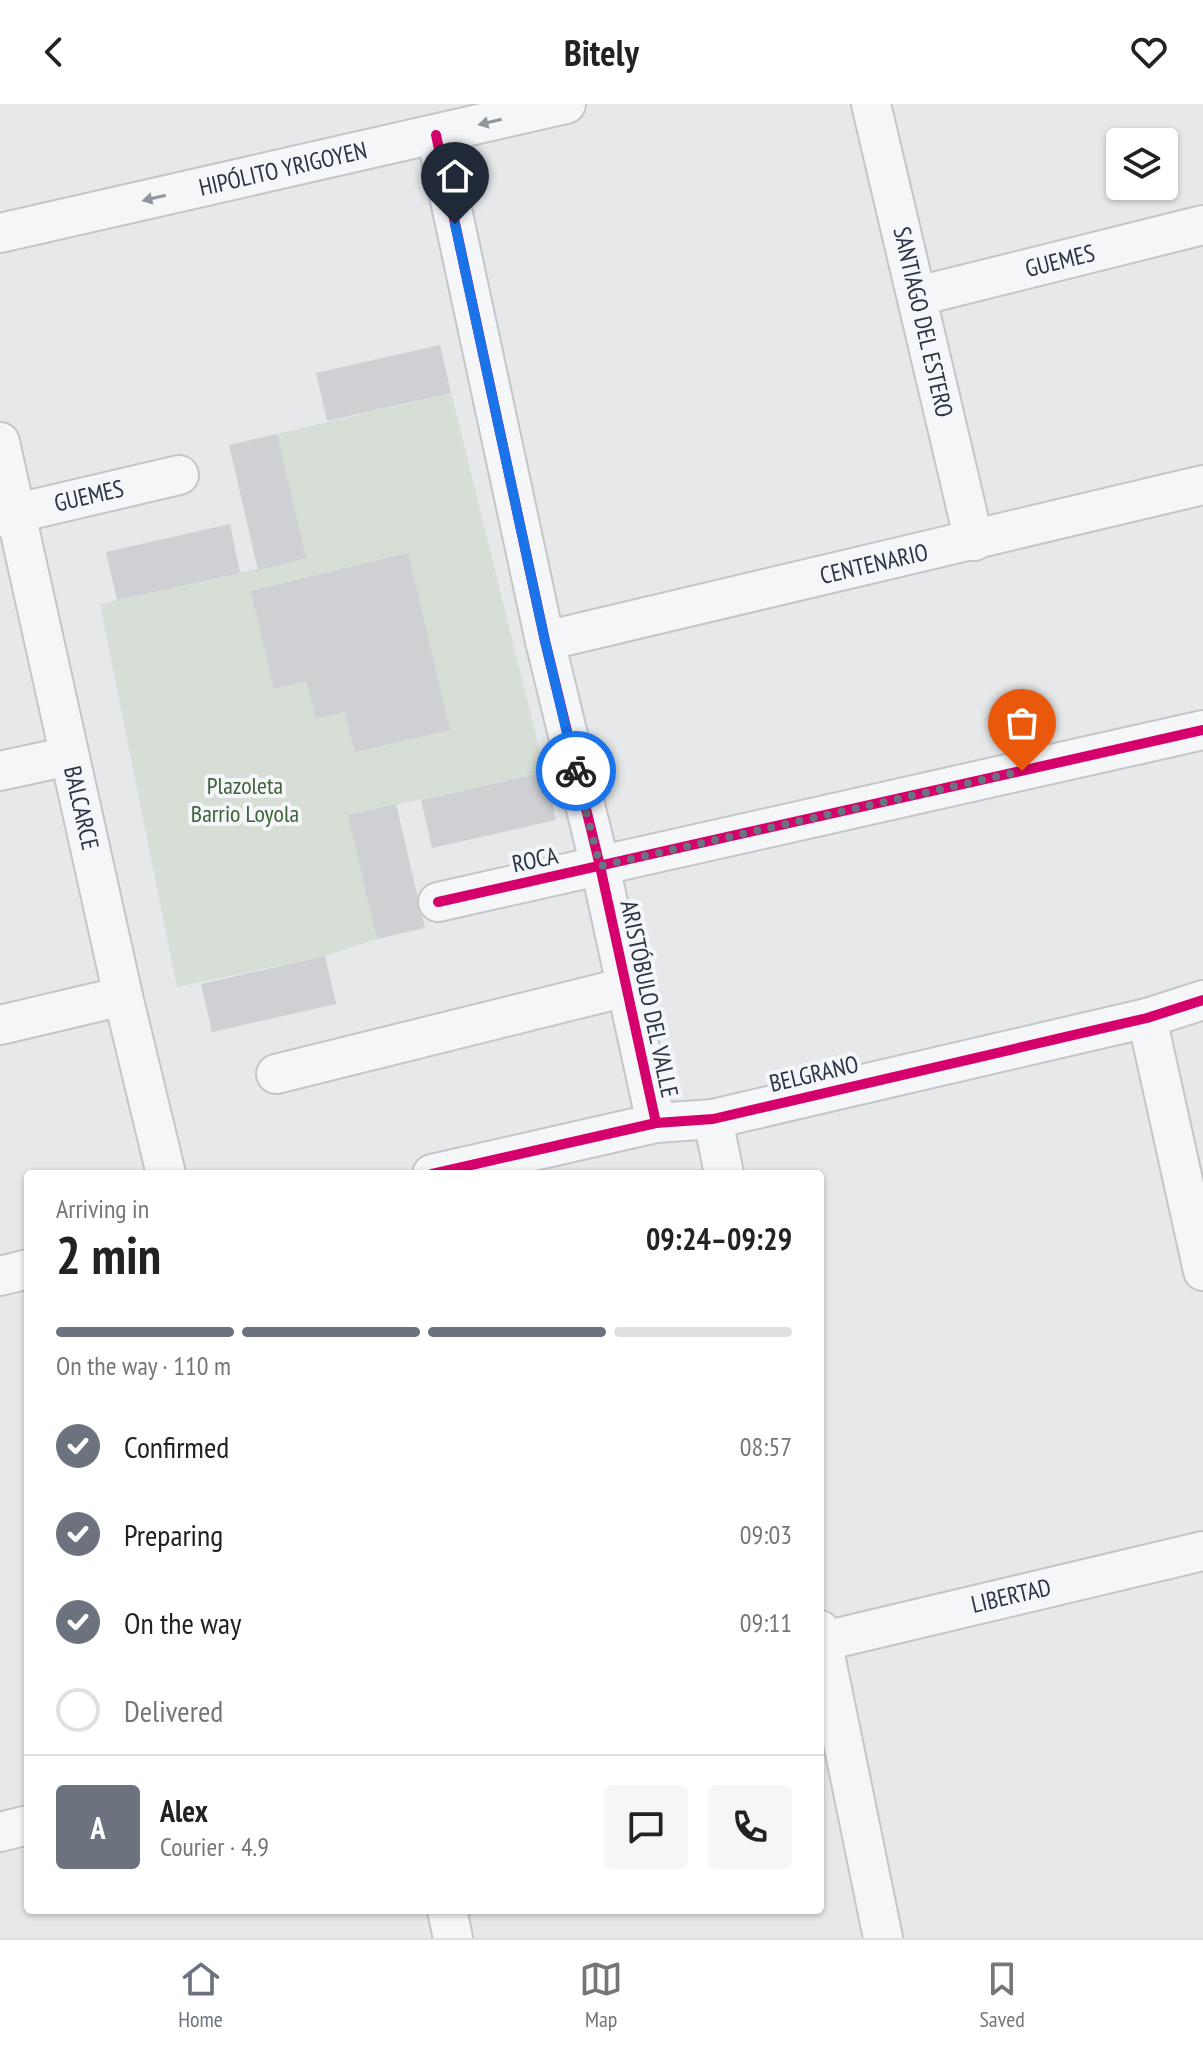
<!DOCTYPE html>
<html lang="en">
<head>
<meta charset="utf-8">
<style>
	:root { --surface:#fff; --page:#f6f6f6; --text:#222; --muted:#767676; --line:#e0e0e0; --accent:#6c737f }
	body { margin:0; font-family:"PT Sans Narrow",sans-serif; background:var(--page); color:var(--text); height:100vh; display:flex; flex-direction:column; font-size:30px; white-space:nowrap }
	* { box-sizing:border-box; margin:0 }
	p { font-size:26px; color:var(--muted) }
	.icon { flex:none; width:44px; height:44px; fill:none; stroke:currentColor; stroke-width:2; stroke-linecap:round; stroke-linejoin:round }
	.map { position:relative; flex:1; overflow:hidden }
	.side { position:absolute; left:24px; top:1066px; width:800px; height:744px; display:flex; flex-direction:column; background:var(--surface); border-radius:8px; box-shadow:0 2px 6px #0004 }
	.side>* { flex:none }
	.tools { position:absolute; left:1106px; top:24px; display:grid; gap:16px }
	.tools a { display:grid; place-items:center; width:72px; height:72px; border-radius:8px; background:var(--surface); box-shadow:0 2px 6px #0004; font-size:40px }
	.pin { position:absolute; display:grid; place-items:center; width:68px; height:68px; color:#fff; margin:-82px -34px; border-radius:50% 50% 50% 0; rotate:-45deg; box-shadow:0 0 8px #0007 }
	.pin .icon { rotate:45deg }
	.courier { position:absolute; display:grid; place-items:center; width:80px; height:80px; margin:-40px; border:6px solid #1a73e8; border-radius:50%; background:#fff; color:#222; box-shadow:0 2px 10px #0007 }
	.overview em { font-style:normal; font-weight:800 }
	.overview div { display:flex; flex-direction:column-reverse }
	.overview { display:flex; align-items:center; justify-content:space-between; height:136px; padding:0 32px }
	h1 { font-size:52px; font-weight:800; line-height:60px }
	.bar { display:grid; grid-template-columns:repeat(4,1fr); gap:12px 8px; align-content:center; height:96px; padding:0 32px }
	.bar i { height:10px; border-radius:6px; background:var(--line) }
	.bar .current { background:var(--accent) }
	.bar p { grid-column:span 4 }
	.line { display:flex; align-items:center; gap:20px; padding:0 32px; border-top:2px solid var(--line) }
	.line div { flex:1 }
	.round { display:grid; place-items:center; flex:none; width:84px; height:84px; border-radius:8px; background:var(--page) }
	ol { padding:0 32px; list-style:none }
	li { display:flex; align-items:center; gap:24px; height:88px }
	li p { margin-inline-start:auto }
	li .icon { padding:8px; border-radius:50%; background:var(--accent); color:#fff; stroke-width:4 }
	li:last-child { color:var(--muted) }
	li i { width:44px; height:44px; border:4px solid var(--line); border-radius:50% }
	header { display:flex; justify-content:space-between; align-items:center; height:104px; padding:0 32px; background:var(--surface); font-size:36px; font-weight:800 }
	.menu { display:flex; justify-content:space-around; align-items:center; height:112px; border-top:2px solid var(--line); background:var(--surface); font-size:22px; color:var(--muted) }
	.menu a { display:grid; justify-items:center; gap:4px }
	.menu .current { color:var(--accent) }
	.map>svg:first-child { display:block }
</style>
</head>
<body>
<header><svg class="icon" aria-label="back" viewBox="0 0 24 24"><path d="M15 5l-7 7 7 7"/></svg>Bitely<svg class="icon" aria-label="heart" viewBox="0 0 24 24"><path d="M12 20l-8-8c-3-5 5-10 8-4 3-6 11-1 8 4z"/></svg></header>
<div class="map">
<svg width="1203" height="1834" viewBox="0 0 1203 1834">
	<rect width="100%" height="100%" fill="#e6e8ea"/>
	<polygon fill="#d6ded6" points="451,289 545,668 349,711 377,835 325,852 177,883 100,500 305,454 277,330"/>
	<g fill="#ced0d3">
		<polygon points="440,241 451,289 327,317 316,269"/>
		<polygon points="277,330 306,454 258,466 229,341"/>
		<polygon points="230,420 240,469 117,496 106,448"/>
		<polygon points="408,449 450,626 355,648 345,608 316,614 306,577 274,585 251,487"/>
		<polygon points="545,668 556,716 432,744 421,696"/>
		<polygon points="396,700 425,824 377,835 348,711"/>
		<polygon points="325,852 336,900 212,928 201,880"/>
	</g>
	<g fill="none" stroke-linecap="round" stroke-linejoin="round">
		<g stroke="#c4c6c8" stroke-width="42">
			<g id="minor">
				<polyline points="871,0 974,437"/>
				<polyline points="436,31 545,537 600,762 656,1019"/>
				<polyline points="0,129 566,0"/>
				<polyline points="918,192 1203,121"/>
				<polyline points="0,338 123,892 166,1070"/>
				<polyline points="0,413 179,371"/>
				<polyline points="545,537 1203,381"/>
				<polyline points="0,667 69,652"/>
				<polyline points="438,798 1203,626"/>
				<polyline points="1147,914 1203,1167"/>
				<polyline points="0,921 123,892"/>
				<polyline points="276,970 626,883"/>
				<polyline points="713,1015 724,1070"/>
				<polyline points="432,1070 656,1019 713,1015 1147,914 1203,896"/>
				<polyline points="0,1172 28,1165"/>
				<polyline points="820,1526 883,1834"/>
				<polyline points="820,1538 1203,1447"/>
				<polyline points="0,1728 28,1721"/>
				<polyline points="447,1806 453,1834"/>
			</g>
		</g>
		<use href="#minor" stroke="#f5f6f7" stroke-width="38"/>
		<g stroke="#f4f6f9" stroke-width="15">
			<g id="cycleway">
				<polyline points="436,31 545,537 600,762 656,1019"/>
				<polyline points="438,798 1203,626"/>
				<polyline points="432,1070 656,1019 713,1015 1147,914 1203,896"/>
			</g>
		</g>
		<use href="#cycleway" stroke="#d6006c" stroke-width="10"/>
	</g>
	<defs><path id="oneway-solid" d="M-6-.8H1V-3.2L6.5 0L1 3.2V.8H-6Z" transform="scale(2)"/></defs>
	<g fill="#90959e">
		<use href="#oneway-solid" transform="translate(490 18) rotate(167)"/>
		<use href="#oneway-solid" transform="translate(154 94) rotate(167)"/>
	</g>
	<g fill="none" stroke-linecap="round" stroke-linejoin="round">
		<polyline stroke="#6c737f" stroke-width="8" stroke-dasharray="0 14.4" points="576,667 600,762 1022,667"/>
		<polyline stroke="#1a73e8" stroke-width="10" points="455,120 545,537 576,667"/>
	</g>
	<g text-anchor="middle" stroke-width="8" stroke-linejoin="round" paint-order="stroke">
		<g font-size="24" fill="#2b3445" stroke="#f4f6f9">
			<text transform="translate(283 65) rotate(-13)" y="8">HIPÓLITO YRIGOYEN</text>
			<text transform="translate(1060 157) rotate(-14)" y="8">GUEMES</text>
			<text transform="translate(923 218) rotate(77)" y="8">SANTIAGO DEL ESTERO</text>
			<text transform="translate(89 392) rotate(-13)" y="8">GUEMES</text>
			<text transform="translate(874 460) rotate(-13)" y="8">CENTENARIO</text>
			<text transform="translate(81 704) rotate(77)" y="8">BALCARCE</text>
			<text transform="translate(535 756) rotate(-12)" y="8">ROCA</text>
			<text transform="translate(649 895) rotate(78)" y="8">ARISTÓBULO DEL VALLE</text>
			<text transform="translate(814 970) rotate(-13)" y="8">BELGRANO</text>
			<text transform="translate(1011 1492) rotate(-13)" y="8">LIBERTAD</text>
		</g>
		<g font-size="24" fill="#3f6138" stroke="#f4f6f9">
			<text x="245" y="690">Plazoleta<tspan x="245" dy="28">Barrio Loyola</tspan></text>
		</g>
	</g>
</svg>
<div class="tools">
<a><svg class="icon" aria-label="layers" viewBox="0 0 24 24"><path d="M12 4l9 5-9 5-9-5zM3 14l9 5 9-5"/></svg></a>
</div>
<div class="pin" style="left:1022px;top:667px;background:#ea580c"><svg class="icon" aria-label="bag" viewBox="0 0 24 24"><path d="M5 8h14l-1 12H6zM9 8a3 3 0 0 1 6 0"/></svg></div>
<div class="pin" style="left:455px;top:120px;background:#1f2937"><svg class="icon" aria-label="home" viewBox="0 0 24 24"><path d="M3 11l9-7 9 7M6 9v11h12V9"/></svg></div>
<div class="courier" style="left:576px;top:667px"><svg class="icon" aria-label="bike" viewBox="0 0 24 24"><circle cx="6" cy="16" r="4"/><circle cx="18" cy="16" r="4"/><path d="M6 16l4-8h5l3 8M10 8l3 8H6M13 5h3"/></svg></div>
<section class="side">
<div class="overview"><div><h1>2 min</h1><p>Arriving in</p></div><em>09:24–09:29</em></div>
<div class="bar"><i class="current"></i><i class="current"></i><i class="current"></i><i></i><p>On the way · 110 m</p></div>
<ol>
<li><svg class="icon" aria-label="check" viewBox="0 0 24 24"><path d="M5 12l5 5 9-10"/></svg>Confirmed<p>08:57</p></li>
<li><svg class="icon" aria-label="check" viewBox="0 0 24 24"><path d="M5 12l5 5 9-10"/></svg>Preparing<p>09:03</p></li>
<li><svg class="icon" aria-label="check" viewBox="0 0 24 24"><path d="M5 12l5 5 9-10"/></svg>On the way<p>09:11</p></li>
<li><i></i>Delivered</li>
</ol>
<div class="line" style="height:144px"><b class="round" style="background:var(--accent);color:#fff">A</b><div><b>Alex</b><p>Courier · 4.9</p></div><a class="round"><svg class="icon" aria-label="chat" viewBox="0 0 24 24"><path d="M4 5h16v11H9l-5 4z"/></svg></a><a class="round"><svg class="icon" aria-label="phone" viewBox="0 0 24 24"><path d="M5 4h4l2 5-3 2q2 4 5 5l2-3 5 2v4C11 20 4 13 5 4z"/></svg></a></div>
</section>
</div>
<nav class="menu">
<a class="current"><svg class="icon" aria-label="home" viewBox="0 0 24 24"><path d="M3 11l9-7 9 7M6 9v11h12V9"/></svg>Home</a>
<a><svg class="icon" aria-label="map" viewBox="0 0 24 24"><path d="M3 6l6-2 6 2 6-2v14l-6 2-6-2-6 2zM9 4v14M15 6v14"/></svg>Map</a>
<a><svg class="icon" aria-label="saved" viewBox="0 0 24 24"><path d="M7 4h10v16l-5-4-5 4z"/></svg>Saved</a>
</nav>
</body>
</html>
